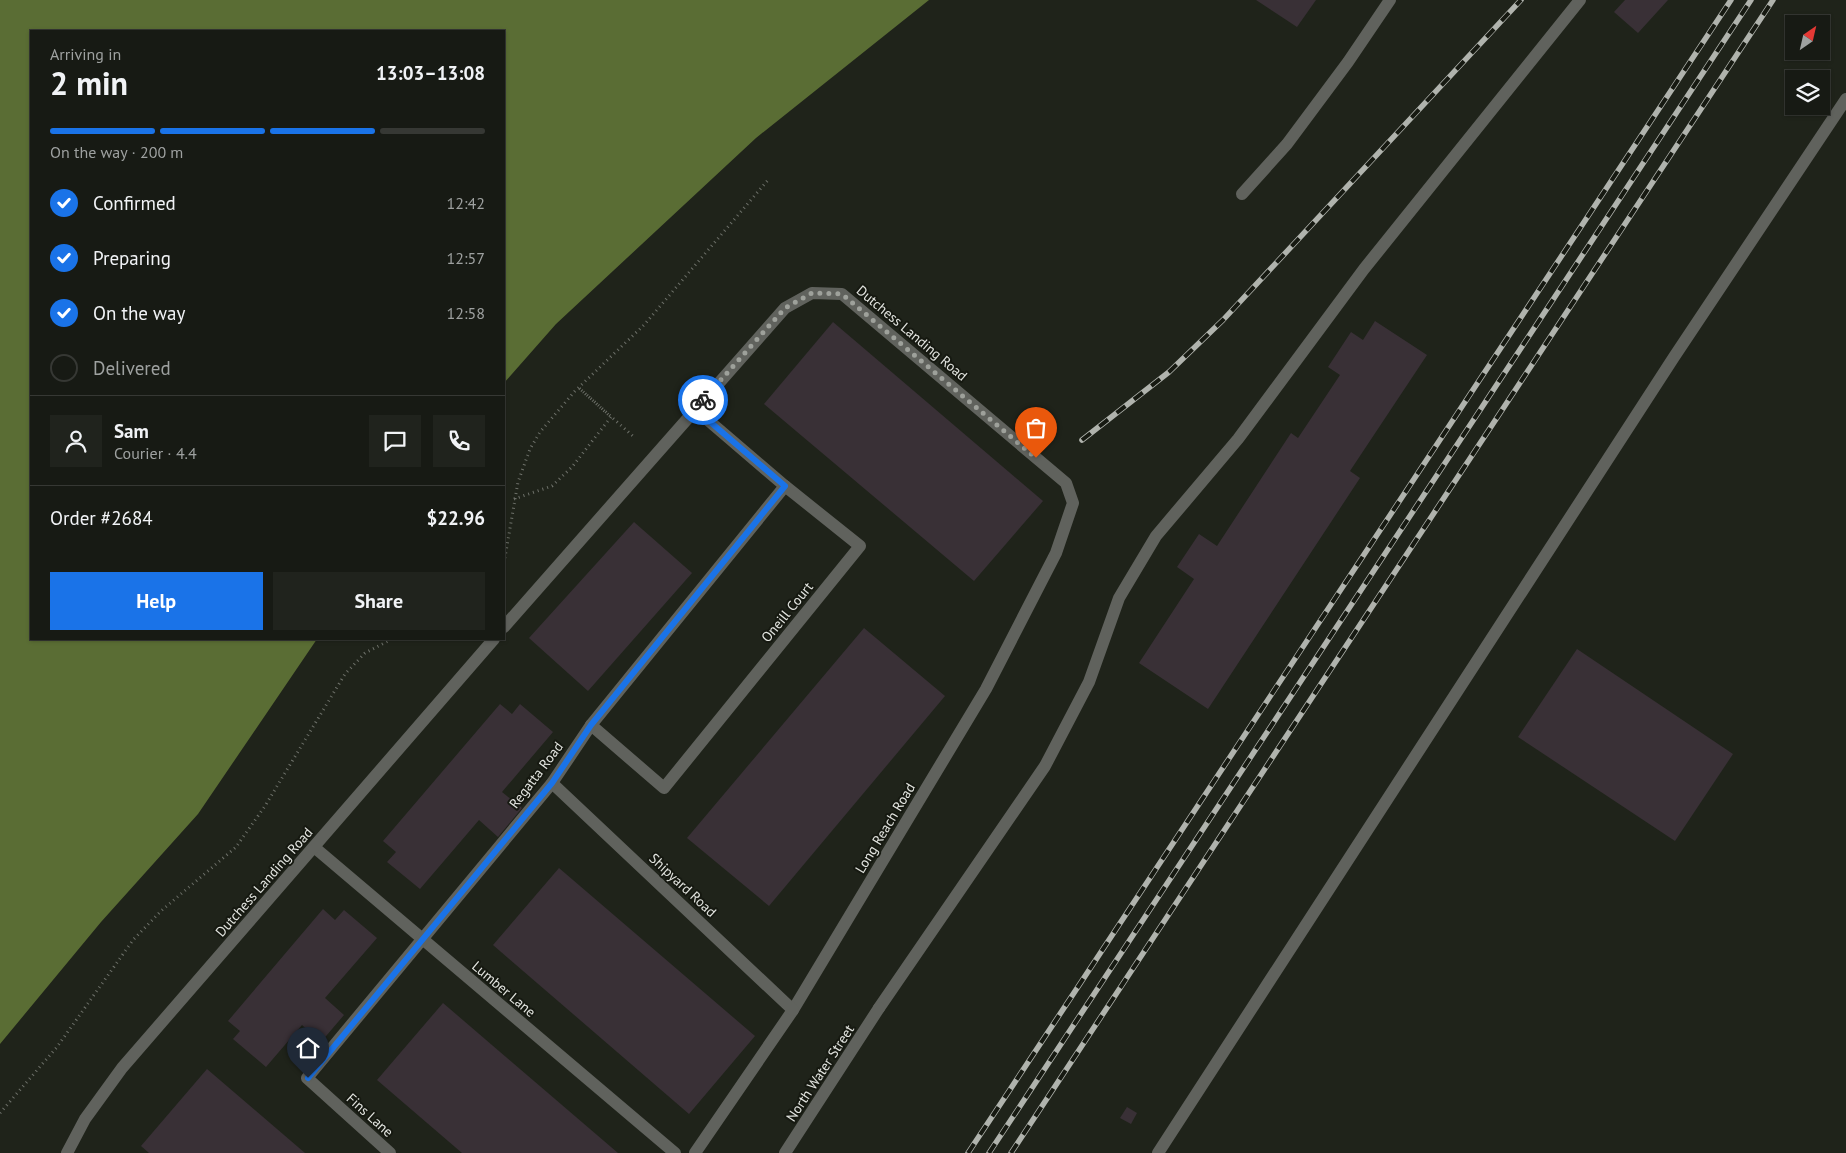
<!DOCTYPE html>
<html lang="en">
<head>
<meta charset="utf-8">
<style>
	:root { --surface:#171a14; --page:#20231d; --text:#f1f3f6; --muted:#9ea1a0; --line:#363834; --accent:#1a73e8 }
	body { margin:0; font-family:"PT Sans",sans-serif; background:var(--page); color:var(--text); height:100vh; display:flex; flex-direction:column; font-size:19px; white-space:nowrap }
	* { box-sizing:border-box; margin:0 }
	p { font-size:16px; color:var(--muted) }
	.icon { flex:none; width:28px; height:28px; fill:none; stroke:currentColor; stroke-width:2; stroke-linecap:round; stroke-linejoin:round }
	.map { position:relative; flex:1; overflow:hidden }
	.panel { position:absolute; left:30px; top:30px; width:475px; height:610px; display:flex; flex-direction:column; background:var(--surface); border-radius:0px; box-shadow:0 1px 4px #0004,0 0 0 1px var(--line) }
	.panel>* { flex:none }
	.needle { width:32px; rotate:34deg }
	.tools { position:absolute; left:1785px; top:15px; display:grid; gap:10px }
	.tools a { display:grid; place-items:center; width:45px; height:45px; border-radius:0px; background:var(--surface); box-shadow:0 1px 4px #0004,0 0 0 1px var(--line); font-size:25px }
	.pin { position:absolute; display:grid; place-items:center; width:42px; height:42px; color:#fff; margin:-51px -21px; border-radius:50% 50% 50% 0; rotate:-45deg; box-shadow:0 0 5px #0007 }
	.pin .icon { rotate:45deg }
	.courier { position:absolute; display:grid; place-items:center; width:50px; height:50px; margin:-25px; border:4px solid #1a73e8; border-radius:50%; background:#fff; color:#222; box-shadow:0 1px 6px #0007 }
	.head em { font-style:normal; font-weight:700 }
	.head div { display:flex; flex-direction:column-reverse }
	.head { display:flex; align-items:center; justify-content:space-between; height:85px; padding:0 20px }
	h1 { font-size:32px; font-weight:700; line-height:38px }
	.bar { display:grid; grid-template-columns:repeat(4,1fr); gap:8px 5px; align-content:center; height:60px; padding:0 20px }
	.bar i { height:6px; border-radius:4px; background:var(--line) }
	.bar .selected { background:var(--accent) }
	.bar p { grid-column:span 4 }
	.line { display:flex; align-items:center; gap:12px; padding:0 20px; border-top:1px solid var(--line) }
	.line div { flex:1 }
	.round { display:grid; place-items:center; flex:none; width:52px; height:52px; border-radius:0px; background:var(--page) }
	ol { padding:0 20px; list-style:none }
	li { display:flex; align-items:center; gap:15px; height:55px }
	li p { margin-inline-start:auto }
	li .icon { padding:5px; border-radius:50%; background:var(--accent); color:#fff; stroke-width:4 }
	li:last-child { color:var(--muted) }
	li i { width:28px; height:28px; border:2px solid var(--line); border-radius:50% }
	.action { display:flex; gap:10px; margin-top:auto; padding:10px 20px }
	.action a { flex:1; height:58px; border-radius:0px; background:var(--accent); color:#fff; font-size:20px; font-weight:700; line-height:58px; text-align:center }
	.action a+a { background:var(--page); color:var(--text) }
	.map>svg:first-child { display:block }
</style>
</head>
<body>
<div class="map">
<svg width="1846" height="1153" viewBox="0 0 1846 1153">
	<rect width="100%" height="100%" fill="#1f231a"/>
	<polygon fill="#5a6d34" points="0,0 929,0 756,138 556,324 504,383 504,31 31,31 31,639 317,639 198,814 101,922 0,1044"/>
	<g fill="#393036">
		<polygon points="1256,0 1316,0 1297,27"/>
		<polygon points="1625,0 1668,0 1638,33 1614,12"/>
		<polygon points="1375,321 1427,355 1350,471 1360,478 1208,709 1139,663 1194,579 1177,567 1199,534 1217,546 1291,433 1298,438 1340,375 1328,367 1351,332 1363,340"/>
		<polygon points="833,322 1043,501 974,581 764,404"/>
		<polygon points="634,522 692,573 588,691 529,638"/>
		<polygon points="864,628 945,696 769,906 687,838"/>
		<polygon points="1577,649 1733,754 1675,841 1518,737"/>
		<polygon points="500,704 512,714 520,704 553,732 502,792 522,808 498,837 479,820 420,889 387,862 396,852 383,841"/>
		<polygon points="559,868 755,1036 689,1114 493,945"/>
		<polygon points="323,909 335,920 344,910 377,938 325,998 344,1015 321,1042 302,1025 266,1067 233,1039 240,1031 228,1021"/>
		<polygon points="443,1003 618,1153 462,1153 377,1080"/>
		<polygon points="207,1069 305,1153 149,1153 141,1146"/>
		<polygon points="1127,1107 1137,1113 1131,1124 1120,1118"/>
	</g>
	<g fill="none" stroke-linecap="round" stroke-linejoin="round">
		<g stroke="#6e716a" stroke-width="3" stroke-dasharray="1 4" stroke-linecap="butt">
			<polyline points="514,499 552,486 572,467 611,417 579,388 634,437"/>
			<polyline points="504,563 518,482 530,449 540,432 575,391 644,325 768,180"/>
			<polyline points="0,1113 57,1047 133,940 161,911 236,847 265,806 345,674 365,653 392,639"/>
		</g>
		<g stroke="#60625d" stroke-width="12">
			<polyline points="1242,194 1287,144 1348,62 1390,0"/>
			<polyline points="504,627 785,308 812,293 842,294 1066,483 1073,503 1056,553 986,689 793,1010 695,1153"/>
			<polyline points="591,725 664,788 860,546 785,486 695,409"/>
			<polyline points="552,783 793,1010"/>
			<polyline points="314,847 675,1153"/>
			<polyline points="879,1008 1045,766 1089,682 1119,598 1156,536 1238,439 1364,269 1580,0"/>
			<polyline points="67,1153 85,1119 122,1068 494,639"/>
			<polyline points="390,1153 307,1078 552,783 591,725 785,486"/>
			<polyline points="1158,1153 1674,357 1846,99"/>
		</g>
		<polyline stroke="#60625d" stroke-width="12" points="785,1153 879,1008"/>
		<g stroke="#b0b3ad" stroke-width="5.5">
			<g id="rail">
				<polyline points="1082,440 1169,372 1223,320 1521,0"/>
				<polyline points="968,1153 1731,0"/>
				<polyline points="989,1153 1751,0"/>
				<polyline points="1011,1153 1773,0"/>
			</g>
		</g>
		<use href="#rail" stroke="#161911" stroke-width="4" stroke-dasharray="11" stroke-linecap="butt"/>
	</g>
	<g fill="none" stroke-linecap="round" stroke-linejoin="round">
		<polyline stroke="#9ea19b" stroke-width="5" stroke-dasharray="0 9" points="703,400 785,308 812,293 842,294 1036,458"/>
		<polyline stroke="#1a73e8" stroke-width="6" points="308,1078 552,783 591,725 785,486 695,409 703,400"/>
	</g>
	<g text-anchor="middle" stroke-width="4" stroke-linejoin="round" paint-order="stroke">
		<g font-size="14" fill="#e3e5e0" stroke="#161911">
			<text transform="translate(912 333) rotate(40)" y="5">Dutchess Landing Road</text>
			<text transform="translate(787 612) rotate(-51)" y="5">Oneill Court</text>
			<text transform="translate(536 775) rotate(-53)" y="5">Regatta Road</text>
			<text transform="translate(885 828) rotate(-59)" y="5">Long Reach Road</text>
			<text transform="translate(264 882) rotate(-49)" y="5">Dutchess Landing Road</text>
			<text transform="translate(683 885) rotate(43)" y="5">Shipyard Road</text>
			<text transform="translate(504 989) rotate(40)" y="5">Lumber Lane</text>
			<text transform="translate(820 1073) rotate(-57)" y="5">North Water Street</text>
			<text transform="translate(370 1115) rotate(42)" y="5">Fins Lane</text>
		</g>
	</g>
</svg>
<div class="tools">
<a><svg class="needle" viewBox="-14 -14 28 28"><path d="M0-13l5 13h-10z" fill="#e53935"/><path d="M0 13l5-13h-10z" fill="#9ea1a0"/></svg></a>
<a><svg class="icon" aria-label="layers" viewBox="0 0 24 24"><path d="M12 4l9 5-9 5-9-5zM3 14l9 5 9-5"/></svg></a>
</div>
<div class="pin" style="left:1036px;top:458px;background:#ea580c"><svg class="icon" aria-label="bag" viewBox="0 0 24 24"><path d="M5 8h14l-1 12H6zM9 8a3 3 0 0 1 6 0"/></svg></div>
<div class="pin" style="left:308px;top:1078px;background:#1f2937"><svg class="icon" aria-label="home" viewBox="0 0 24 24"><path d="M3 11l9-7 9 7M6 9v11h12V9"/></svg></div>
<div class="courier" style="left:703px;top:400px"><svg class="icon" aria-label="bike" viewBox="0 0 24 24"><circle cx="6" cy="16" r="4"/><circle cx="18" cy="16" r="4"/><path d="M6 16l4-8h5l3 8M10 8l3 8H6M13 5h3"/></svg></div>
<section class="panel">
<div class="head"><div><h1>2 min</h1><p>Arriving in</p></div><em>13:03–13:08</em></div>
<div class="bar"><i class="selected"></i><i class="selected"></i><i class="selected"></i><i></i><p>On the way · 200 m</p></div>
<ol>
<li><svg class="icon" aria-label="check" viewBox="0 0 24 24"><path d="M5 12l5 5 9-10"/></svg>Confirmed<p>12:42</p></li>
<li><svg class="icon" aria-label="check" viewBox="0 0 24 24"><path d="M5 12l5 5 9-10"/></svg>Preparing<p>12:57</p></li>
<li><svg class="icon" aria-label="check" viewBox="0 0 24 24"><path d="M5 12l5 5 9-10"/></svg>On the way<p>12:58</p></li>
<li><i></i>Delivered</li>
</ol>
<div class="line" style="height:90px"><a class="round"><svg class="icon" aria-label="person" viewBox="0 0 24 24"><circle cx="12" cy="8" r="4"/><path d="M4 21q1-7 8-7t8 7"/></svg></a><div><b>Sam</b><p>Courier · 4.4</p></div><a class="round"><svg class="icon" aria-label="chat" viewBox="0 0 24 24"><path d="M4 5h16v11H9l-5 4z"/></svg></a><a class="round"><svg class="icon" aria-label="phone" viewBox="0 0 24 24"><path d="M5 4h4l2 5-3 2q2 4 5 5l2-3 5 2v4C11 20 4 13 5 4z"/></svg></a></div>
<div class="line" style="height:65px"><div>Order #2684</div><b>$22.96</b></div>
<div class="action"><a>Help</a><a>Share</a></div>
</section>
</div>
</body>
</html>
